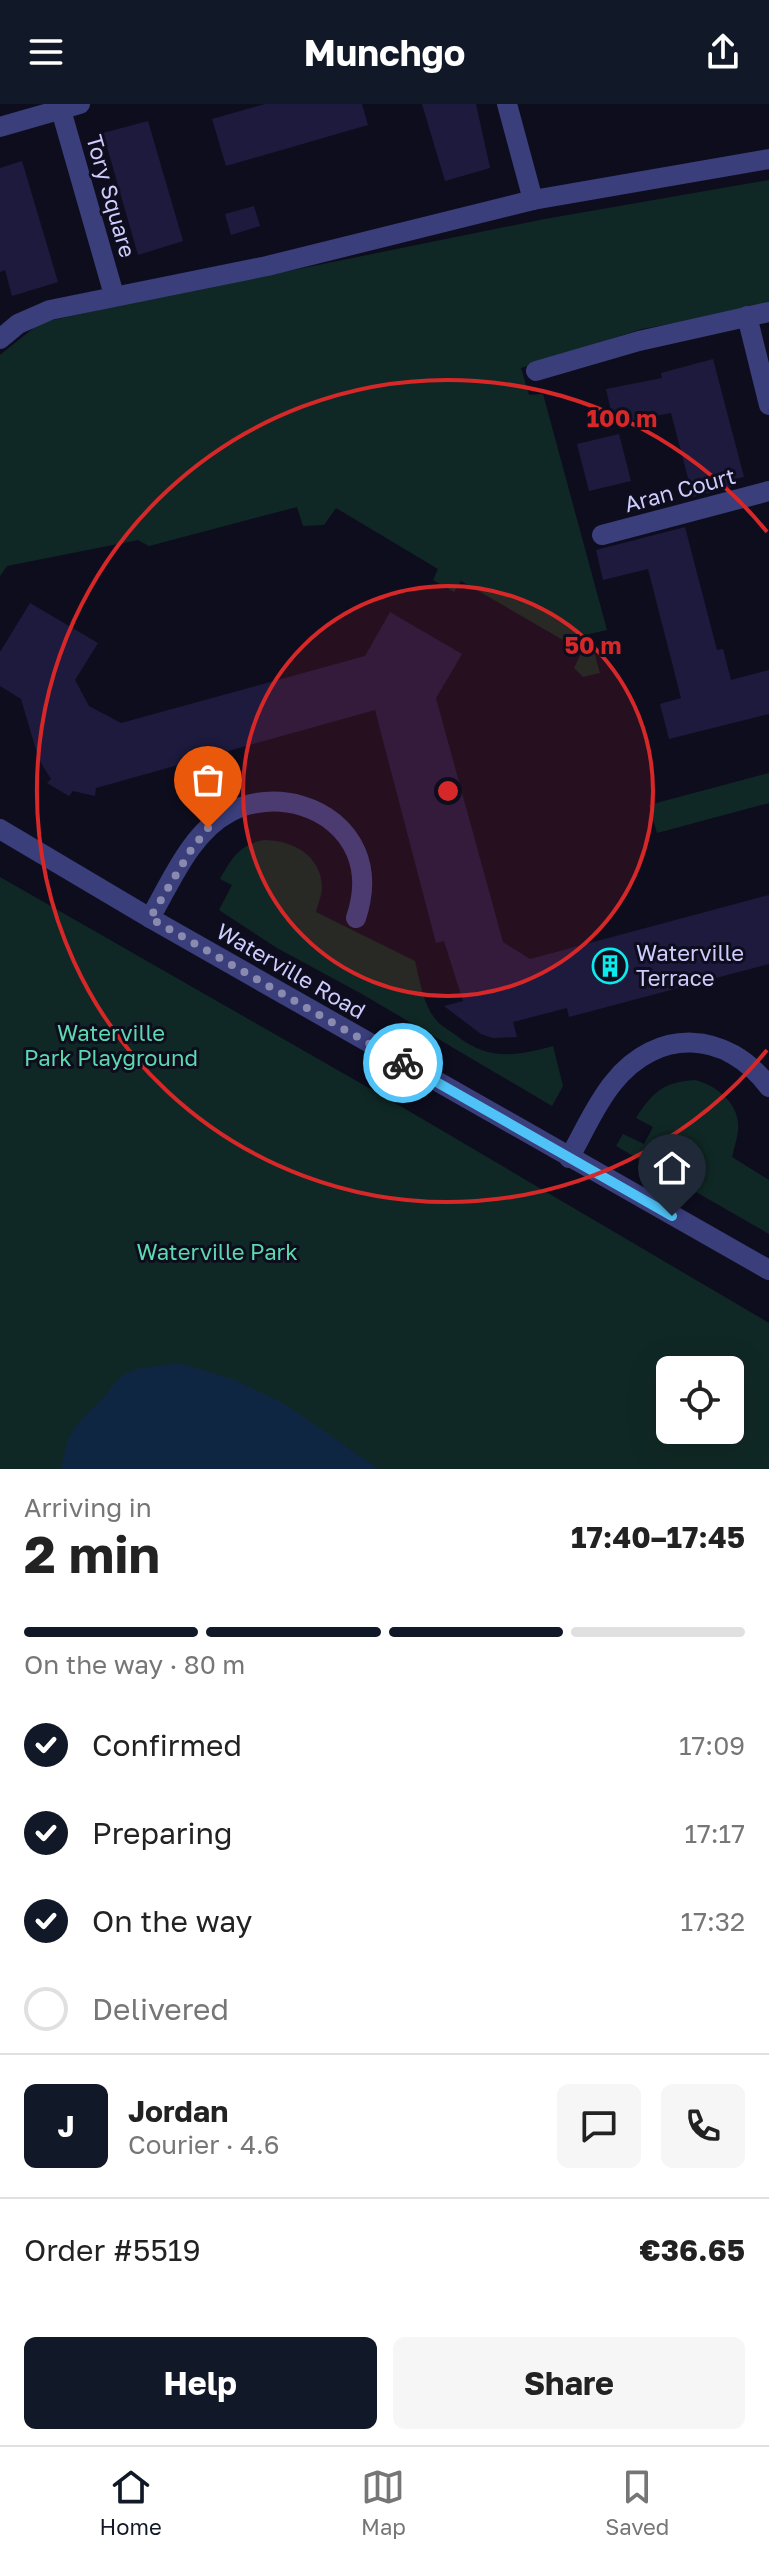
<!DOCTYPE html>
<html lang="en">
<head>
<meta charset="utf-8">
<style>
	:root { --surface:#fff; --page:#f6f6f6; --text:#222; --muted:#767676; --line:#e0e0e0; --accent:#111827 }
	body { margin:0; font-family:"Golos Text",sans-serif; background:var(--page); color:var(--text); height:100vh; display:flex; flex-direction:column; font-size:30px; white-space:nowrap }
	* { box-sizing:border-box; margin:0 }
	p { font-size:26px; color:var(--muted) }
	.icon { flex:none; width:44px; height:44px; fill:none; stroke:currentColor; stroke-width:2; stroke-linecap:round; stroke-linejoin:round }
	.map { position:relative; height:1365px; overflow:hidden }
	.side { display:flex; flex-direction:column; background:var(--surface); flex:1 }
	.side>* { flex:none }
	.buttons { position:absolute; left:656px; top:1252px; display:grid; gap:16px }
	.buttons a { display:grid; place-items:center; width:88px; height:88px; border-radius:12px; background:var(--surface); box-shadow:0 8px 32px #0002; font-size:40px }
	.pin { position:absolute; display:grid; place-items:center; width:68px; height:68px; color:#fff; margin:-82px -34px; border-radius:50% 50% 50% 0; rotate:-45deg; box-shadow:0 0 8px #0007 }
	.pin .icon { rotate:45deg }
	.courier { position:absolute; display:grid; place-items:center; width:80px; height:80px; margin:-40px; border:6px solid #4fc3f7; border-radius:50%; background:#fff; color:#222; box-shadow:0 2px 10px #0007 }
	.headline em { font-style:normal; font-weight:700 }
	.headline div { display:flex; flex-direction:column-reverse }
	.headline { display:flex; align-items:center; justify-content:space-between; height:136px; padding:0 24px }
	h1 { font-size:52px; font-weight:700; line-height:60px }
	.bar { display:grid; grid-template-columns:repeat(4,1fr); gap:12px 8px; align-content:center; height:96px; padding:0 24px }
	.bar i { height:10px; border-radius:6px; background:var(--line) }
	.bar .current { background:var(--accent) }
	.bar p { grid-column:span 4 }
	.line { display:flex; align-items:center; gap:20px; padding:0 24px; border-top:2px solid var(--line) }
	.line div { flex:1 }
	.round { display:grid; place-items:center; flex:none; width:84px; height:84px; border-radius:12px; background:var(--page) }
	ol { padding:0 24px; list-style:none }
	li { display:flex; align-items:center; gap:24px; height:88px }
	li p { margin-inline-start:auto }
	li .icon { padding:8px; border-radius:50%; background:var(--accent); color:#fff; stroke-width:4 }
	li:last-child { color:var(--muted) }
	li i { width:44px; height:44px; border:4px solid var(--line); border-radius:50% }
	.cta { display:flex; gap:16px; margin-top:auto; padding:16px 24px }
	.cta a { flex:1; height:92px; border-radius:12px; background:var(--accent); color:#fff; font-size:32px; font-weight:700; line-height:92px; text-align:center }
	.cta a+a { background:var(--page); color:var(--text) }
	header { display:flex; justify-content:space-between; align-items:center; height:104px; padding:0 24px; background:var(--accent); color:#fff; font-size:36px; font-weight:700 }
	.menu { display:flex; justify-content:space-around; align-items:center; height:112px; border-top:2px solid var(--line); background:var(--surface); font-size:22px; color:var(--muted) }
	.menu a { display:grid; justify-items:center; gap:4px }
	.menu .current { color:var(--accent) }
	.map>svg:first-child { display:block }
</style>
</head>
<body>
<header><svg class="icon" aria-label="menu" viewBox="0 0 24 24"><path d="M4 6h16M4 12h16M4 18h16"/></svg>Munchgo<svg class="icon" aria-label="share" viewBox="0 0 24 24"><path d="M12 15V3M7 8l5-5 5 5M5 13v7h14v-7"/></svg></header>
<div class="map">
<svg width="769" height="1365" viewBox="0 0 769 1365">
	<rect width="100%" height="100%" fill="#0e0d1e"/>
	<g fill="#102825" fill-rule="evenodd">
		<polygon points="769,76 769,202 642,225 521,264 529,291 543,290 607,526 589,530 600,569 583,573 574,564 582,547 461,477 454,488 433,476 438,465 336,404 324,421 303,422 297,403 149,442 138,436 7,462 0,472 0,251 40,219 120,201 545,115"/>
		<polygon points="769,669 769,699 657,729 649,701"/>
		<path d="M264 736C292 736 321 751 322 783 322 791 318 800 316 808L415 857C420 876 423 902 437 917 442 923 451 927 457 932 489 957 516 952 553 942L563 982 552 1002 362 890 277 844 219 806 232 781 220 775C231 755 240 740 264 736Z"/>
		<path d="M0 773 402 1003 769 1219V1365H0ZM670 1266H730V1326H670Z"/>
		<path d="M695 976C718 982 741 1001 738 1027 737 1035 734 1044 732 1053L769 1076V1130L616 1042 623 1030 644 1040 653 1023 636 1014C653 988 663 978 695 976Z"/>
	</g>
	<path fill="#0e2641" d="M180 1259 232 1275 283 1299 379 1365H61C69 1324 72 1325 100 1297 111 1286 116 1274 131 1267 143 1262 167 1262 180 1259Z"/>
	<g fill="#1e1a3e">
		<polygon points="265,0 362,0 368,21 226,62 212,15"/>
		<polygon points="422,0 476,0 490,64 445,77"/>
		<polygon points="148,17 183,137 138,151 103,29"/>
		<polygon points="22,57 58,178 12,192 5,166 0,168 0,64"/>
		<polygon points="254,102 260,122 231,131 225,110"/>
		<polygon points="713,255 744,373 730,376 732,383 693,393 671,309 614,320 606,285 662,274 661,269"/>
		<polygon points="619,330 631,377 589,387 577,340"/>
		<polygon points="685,423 717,546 723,545 731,576 769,566 769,610 669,635 660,600 681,594 648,465 603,476 596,446"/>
		<polygon points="30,499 98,539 75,576 89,602 121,619 365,552 390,508 462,550 436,594 503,838 530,855 769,791 769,860 569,913 567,904 513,918 517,933 493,934 481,930 444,902 463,897 444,837 436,839 375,606 96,684 95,692 73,687 69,692 47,679 51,675 39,656 21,595 0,582 0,548"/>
	</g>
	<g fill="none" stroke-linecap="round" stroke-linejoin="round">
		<g stroke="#3a3e7b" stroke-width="20">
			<polyline points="507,0 533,96"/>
			<polyline points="61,6 114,191"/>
			<polyline points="0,23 80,0"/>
			<polyline points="747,212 769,301"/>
			<polyline points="0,235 18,220 50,206 267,162 533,96 769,55"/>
			<polyline points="536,267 639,237 769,208"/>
			<polyline points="602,431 769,387"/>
			<path d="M150 814C171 778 191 728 230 708 273 685 336 701 356 748 365 769 363 793 356 814"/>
			<path d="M569 1054C583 1030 595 1001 613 979 657 923 727 926 769 983"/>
		</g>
		<polyline stroke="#3a3e7b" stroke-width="20" points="0,725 150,814 769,1166"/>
	</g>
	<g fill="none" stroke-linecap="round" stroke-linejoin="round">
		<polyline stroke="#8a89af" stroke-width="8" stroke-dasharray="0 14.4" points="208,724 191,746 150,814 403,959"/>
		<polyline stroke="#4fc3f7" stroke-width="10" points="403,959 672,1112"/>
	</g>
	<circle cx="448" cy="687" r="205" fill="#d62828" fill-opacity=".12"/>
	<g fill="none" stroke="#d62828" stroke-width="4">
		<circle cx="448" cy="687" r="205"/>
		<path d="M767 946A411 411 0 1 1 767 428"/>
	</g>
	<defs>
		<g id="building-ring" transform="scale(1.8)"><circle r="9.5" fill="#0e0d1e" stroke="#0aebeb" stroke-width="1.5"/><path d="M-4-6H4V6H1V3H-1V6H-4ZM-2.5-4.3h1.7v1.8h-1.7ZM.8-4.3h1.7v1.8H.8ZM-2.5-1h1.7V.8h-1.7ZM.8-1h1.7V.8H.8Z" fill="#0aebeb"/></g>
	</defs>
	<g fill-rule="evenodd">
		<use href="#building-ring" x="610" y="862"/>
	</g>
	<g text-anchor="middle" stroke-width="6" stroke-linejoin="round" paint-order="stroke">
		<g font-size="22" fill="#cdccfd" stroke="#0e0d1e">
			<text transform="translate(111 92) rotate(74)" y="8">Tory Square</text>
			<text transform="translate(680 386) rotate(-15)" y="8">Aran Court</text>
			<text transform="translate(291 867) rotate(30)" y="8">Waterville Road</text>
		</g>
		<g font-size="22" fill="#cdccfd" stroke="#0e0d1e" text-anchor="start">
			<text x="636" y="857">Waterville<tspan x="636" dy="25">Terrace</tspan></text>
		</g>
		<g font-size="22" fill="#5cd9ae" stroke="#0e0d1e">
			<text x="111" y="937">Waterville<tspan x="111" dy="25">Park Playground</tspan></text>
			<text x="217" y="1156">Waterville Park</text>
		</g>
	</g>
	<circle cx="448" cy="687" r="12" fill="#d62828" stroke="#0e0d1e" stroke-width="4"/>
	<g font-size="24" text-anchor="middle" font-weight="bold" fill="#d62828" stroke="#0e0d1e" stroke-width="6" stroke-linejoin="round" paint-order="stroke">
		<text x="622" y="323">100 m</text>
		<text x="593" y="550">50 m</text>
	</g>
</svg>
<div class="buttons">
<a><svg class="icon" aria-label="locate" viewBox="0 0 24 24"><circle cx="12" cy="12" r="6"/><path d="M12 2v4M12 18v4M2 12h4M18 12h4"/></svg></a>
</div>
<div class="pin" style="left:208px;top:724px;background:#ea580c"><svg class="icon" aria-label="bag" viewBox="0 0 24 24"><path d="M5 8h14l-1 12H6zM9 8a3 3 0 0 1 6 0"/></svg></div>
<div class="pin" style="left:672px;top:1112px;background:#1f2937"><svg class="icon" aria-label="home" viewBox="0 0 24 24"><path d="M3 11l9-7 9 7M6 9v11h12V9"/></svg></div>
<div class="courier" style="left:403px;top:959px"><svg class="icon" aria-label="bike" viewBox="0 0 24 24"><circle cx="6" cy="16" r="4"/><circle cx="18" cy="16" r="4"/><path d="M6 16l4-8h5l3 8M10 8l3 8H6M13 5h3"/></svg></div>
</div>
<section class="side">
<div class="headline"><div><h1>2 min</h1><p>Arriving in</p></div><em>17:40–17:45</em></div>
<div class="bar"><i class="current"></i><i class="current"></i><i class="current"></i><i></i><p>On the way · 80 m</p></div>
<ol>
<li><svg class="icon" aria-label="check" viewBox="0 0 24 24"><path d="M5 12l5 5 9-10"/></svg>Confirmed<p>17:09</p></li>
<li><svg class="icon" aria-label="check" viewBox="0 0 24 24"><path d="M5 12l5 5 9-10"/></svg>Preparing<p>17:17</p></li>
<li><svg class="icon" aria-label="check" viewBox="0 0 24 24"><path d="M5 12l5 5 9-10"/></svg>On the way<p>17:32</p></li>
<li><i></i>Delivered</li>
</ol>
<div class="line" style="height:144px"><b class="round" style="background:var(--accent);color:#fff">J</b><div><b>Jordan</b><p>Courier · 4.6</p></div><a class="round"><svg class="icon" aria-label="chat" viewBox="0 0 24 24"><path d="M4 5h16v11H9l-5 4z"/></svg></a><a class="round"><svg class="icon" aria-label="phone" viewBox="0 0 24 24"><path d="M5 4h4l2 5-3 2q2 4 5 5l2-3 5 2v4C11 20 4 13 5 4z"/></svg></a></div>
<div class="line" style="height:104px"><div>Order #5519</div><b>€36.65</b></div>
<div class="cta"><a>Help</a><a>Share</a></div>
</section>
<nav class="menu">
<a class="current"><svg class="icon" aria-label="home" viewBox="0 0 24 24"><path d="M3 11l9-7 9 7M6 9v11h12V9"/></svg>Home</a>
<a><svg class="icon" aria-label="map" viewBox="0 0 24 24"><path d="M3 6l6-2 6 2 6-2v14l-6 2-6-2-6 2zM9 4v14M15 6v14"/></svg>Map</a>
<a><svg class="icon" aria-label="saved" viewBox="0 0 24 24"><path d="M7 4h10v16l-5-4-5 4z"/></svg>Saved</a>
</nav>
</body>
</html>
